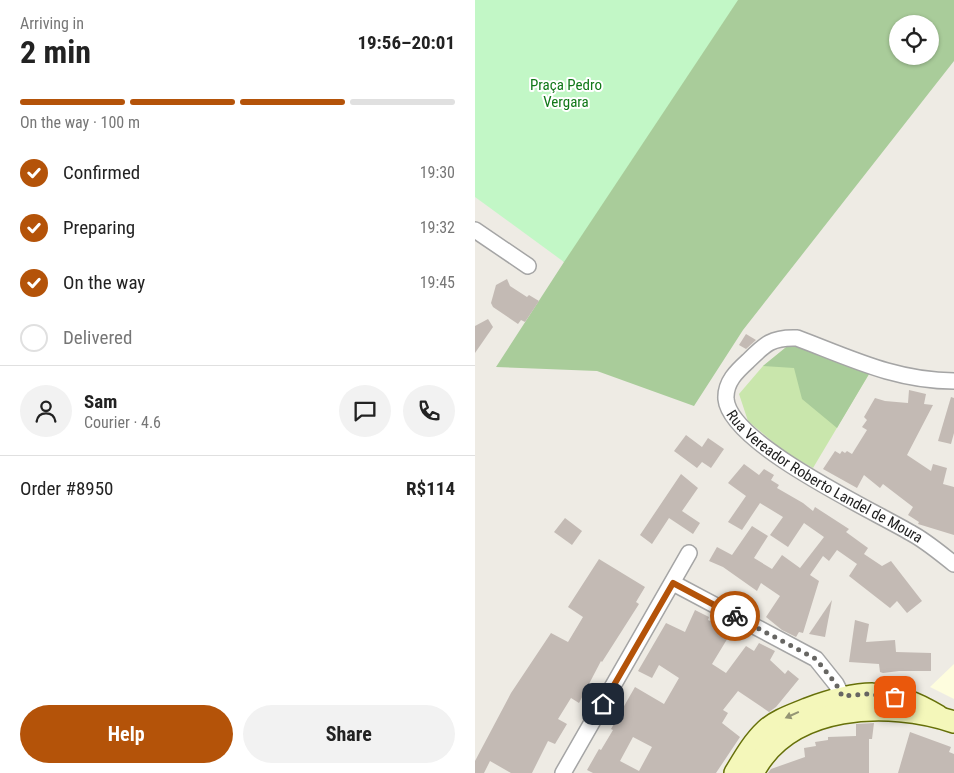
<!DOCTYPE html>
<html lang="en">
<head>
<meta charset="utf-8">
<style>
	:root { --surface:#fff; --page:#f2f2f2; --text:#222; --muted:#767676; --line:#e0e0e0; --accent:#b45309 }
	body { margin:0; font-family:"Roboto Condensed",sans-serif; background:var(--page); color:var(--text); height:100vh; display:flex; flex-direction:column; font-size:19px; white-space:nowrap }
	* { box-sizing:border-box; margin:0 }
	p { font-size:16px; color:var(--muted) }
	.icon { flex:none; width:28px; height:28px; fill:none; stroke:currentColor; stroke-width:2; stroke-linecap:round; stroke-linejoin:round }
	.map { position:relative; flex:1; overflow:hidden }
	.details { display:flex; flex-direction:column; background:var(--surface); width:475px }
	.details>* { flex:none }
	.buttons { position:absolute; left:414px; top:15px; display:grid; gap:10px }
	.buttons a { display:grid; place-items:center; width:50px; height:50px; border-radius:50%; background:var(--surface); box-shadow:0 1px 4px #0004; font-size:25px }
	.pin { position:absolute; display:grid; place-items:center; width:42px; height:42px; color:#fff; margin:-21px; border-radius:10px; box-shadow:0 2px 8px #0006 }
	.courier { position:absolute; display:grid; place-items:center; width:50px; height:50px; margin:-25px; border:4px solid #b45309; border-radius:50%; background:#fff; color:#222; box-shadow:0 1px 6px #0007 }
	.summary em { font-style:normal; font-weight:700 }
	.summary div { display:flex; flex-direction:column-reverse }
	.summary { display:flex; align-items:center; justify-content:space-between; height:85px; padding:0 20px }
	h1 { font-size:32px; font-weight:700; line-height:38px }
	.bar { display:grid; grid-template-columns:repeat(4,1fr); gap:8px 5px; align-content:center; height:60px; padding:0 20px }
	.bar i { height:6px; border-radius:4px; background:var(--line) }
	.bar .on { background:var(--accent) }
	.bar p { grid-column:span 4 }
	.line { display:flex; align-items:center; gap:12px; padding:0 20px; border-top:1px solid var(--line) }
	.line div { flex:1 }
	.round { display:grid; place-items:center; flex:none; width:52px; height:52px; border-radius:26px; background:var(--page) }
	ol { padding:0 20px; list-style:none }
	li { display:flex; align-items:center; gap:15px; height:55px }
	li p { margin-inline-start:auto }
	li .icon { padding:5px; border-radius:50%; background:var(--accent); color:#fff; stroke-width:4 }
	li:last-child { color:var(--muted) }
	li i { width:28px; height:28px; border:2px solid var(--line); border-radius:50% }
	.primary-button { display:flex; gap:10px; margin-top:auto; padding:10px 20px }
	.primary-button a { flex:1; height:58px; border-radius:30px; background:var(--accent); color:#fff; font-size:20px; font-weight:700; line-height:58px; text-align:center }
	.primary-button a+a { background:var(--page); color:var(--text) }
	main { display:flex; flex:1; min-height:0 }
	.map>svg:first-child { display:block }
</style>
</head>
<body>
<main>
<section class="details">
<div class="summary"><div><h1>2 min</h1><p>Arriving in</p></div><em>19:56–20:01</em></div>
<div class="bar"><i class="on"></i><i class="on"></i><i class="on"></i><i></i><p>On the way · 100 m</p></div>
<ol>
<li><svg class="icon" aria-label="check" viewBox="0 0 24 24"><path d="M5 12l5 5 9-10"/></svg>Confirmed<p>19:30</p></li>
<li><svg class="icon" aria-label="check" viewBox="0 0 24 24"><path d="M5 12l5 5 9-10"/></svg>Preparing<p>19:32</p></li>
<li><svg class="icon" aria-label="check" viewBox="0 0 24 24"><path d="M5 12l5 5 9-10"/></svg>On the way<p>19:45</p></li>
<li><i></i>Delivered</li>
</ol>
<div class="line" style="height:90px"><a class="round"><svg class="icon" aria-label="person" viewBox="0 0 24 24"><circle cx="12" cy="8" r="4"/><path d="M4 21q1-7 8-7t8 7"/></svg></a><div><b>Sam</b><p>Courier · 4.6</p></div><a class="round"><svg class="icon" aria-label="chat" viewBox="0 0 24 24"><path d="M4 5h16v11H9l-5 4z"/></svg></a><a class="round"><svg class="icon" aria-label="phone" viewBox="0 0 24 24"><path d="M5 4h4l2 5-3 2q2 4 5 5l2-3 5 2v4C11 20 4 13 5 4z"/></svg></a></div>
<div class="line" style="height:65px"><div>Order #8950</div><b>R$114</b></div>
<div class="primary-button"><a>Help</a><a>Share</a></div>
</section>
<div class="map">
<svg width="479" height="773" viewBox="0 0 479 773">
	<rect width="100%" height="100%" fill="#eeebe4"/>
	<polygon fill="#fefdde" points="479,664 479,699 455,687"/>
	<polygon fill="#c9e6ac" points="315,344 394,374 338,468 311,453 273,421 264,394 288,366"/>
	<g fill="#a9cc9a" fill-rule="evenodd">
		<path d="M0 0H479V61L268 330 219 406 122 371 21 367 89 262 0 147ZM422 24H455V56H422Z"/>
		<polygon points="315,344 394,374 362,428 327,399 319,368 288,366"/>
	</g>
	<polygon fill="#c2f7c6" points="0,0 263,0 89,262 0,197"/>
	<g fill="#c3bab4" fill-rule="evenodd">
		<polygon points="32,279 35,286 52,297 54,295 64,301 50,322 46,320 43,324 18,307 16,303 21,285"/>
		<polygon points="13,319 18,327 0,353 0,326"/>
		<polygon points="271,334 281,340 271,349 264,345"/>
		<polygon points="434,390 451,394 449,404 458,405 432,455 456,471 458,464 472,468 468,484 479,487 479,535 443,524 444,522 433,515 438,507 408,484 405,488 389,475 382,488 348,469 360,451 365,454 367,451 370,453 372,451 377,454 392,430 387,427 392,420 389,417 400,398 410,401 433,403"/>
		<polygon points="476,397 479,398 479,433 476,444 463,441"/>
		<polygon points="211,435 227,447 233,438 249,449 236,468 227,462 222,468 199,451"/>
		<polygon points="269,464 284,475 289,469 299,475 296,480 304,485 302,488 328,503 338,511 340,507 374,529 371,532 393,548 389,554 407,566 416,561 447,601 432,613 422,601 415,608 374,576 382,564 362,550 354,561 348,556 335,575 344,581 328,633 324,632 321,637 307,630 291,617 305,596 286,583 282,591 248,567 234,561 242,547 257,555 277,526 293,536 279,558 297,569 307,555 325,568 349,537 329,523 313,547 295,535 308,517 285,503 267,530 253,522 271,496 253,483"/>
		<polygon points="206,474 223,488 207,511 225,523 218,534 194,518 177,544 165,535"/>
		<polygon points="90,518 107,531 97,545 79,532"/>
		<polygon points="124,559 170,587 161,602 164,604 127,662 126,661 104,703 96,698 83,719 92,724 80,744 73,741 57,773 36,773 15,761 9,773 0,773 0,761 36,693 76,633 93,642 108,617 93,607"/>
		<polygon points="357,600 350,637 334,634"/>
		<path d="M220 610 234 617 233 620 246 626 244 630 254 636 237 664 251 673 271 646 279 651 284 643 300 651 295 660 310 674 313 670 324 679 301 707 294 712 263 691 248 710 253 713 247 723 265 737 241 773H118L112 770 124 749 126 750 138 730 136 729 160 687 189 704 204 678 184 665 177 678 163 671 191 623 210 632ZM158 737 177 747 164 771 145 761Z"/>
		<polygon points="380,620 394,624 391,642 420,640 421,652 456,653 456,671 424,671 408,673 405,672 404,664 374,662"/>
		<polygon points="399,723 397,739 394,739 394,773 293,773 296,769 330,757 329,748 341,746 340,742 353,740 353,737 381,736 381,724"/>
		<polygon points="435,732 476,747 474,752 479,754 479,773 423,773"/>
	</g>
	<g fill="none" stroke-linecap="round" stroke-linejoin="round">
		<g stroke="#a5a5a5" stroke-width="18">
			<g id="street">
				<polyline points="0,230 53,266"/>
				<path id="s1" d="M479 381C421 381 375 358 322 338 297 337 290 344 273 361 262 371 250 382 251 399 255 444 397 510 436 533 451 541 465 553 479 564"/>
				<polyline points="198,583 341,659 361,684 372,706"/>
				<polyline points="88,773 214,553"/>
			</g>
		</g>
		<g stroke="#667009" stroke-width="24">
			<g id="secondary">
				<path d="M260 773C269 758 278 742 291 730 302 720 318 715 332 709 383 690 415 686 463 716"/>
				<path d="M278 773C314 703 413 700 479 722"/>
			</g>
		</g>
		<use href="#street" stroke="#fff" stroke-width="15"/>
		<use href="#secondary" stroke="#f4f7ba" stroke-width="21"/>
	</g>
	<defs><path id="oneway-solid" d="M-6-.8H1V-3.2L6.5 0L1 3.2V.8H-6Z" transform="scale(1.25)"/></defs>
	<use fill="#949574" href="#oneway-solid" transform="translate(317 715) rotate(156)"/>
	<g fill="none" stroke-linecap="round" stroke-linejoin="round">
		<polyline stroke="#676663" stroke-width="5" stroke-dasharray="0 9" points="260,616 341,659 361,684 367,696 392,694 420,697"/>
		<polyline stroke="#b45309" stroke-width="6" points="128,704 198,583 260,616"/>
	</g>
	<g text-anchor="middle" stroke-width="4" stroke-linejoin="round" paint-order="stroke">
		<g font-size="15" fill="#107718" stroke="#fff">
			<text x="91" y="90">Praça Pedro<tspan x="91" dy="17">Vergara</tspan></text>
		</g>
		<g font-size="15" fill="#1e1e1e" stroke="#fff">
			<text dy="5" stroke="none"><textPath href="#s1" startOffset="395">Rua Vereador Roberto Landel de Moura</textPath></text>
		</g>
	</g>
</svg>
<div class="buttons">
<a><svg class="icon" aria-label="locate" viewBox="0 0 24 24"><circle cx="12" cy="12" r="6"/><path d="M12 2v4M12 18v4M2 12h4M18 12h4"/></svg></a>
</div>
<div class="pin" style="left:420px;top:697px;background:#ea580c"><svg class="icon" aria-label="bag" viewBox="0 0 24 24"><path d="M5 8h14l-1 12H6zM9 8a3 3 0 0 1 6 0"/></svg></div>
<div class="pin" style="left:128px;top:704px;background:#1f2937"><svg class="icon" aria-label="home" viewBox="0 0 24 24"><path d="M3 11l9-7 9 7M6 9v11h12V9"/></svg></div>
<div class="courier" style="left:260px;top:616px"><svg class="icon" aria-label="bike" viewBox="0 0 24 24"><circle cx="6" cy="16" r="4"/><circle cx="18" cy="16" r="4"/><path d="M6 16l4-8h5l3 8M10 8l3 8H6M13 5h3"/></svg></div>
</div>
</main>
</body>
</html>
